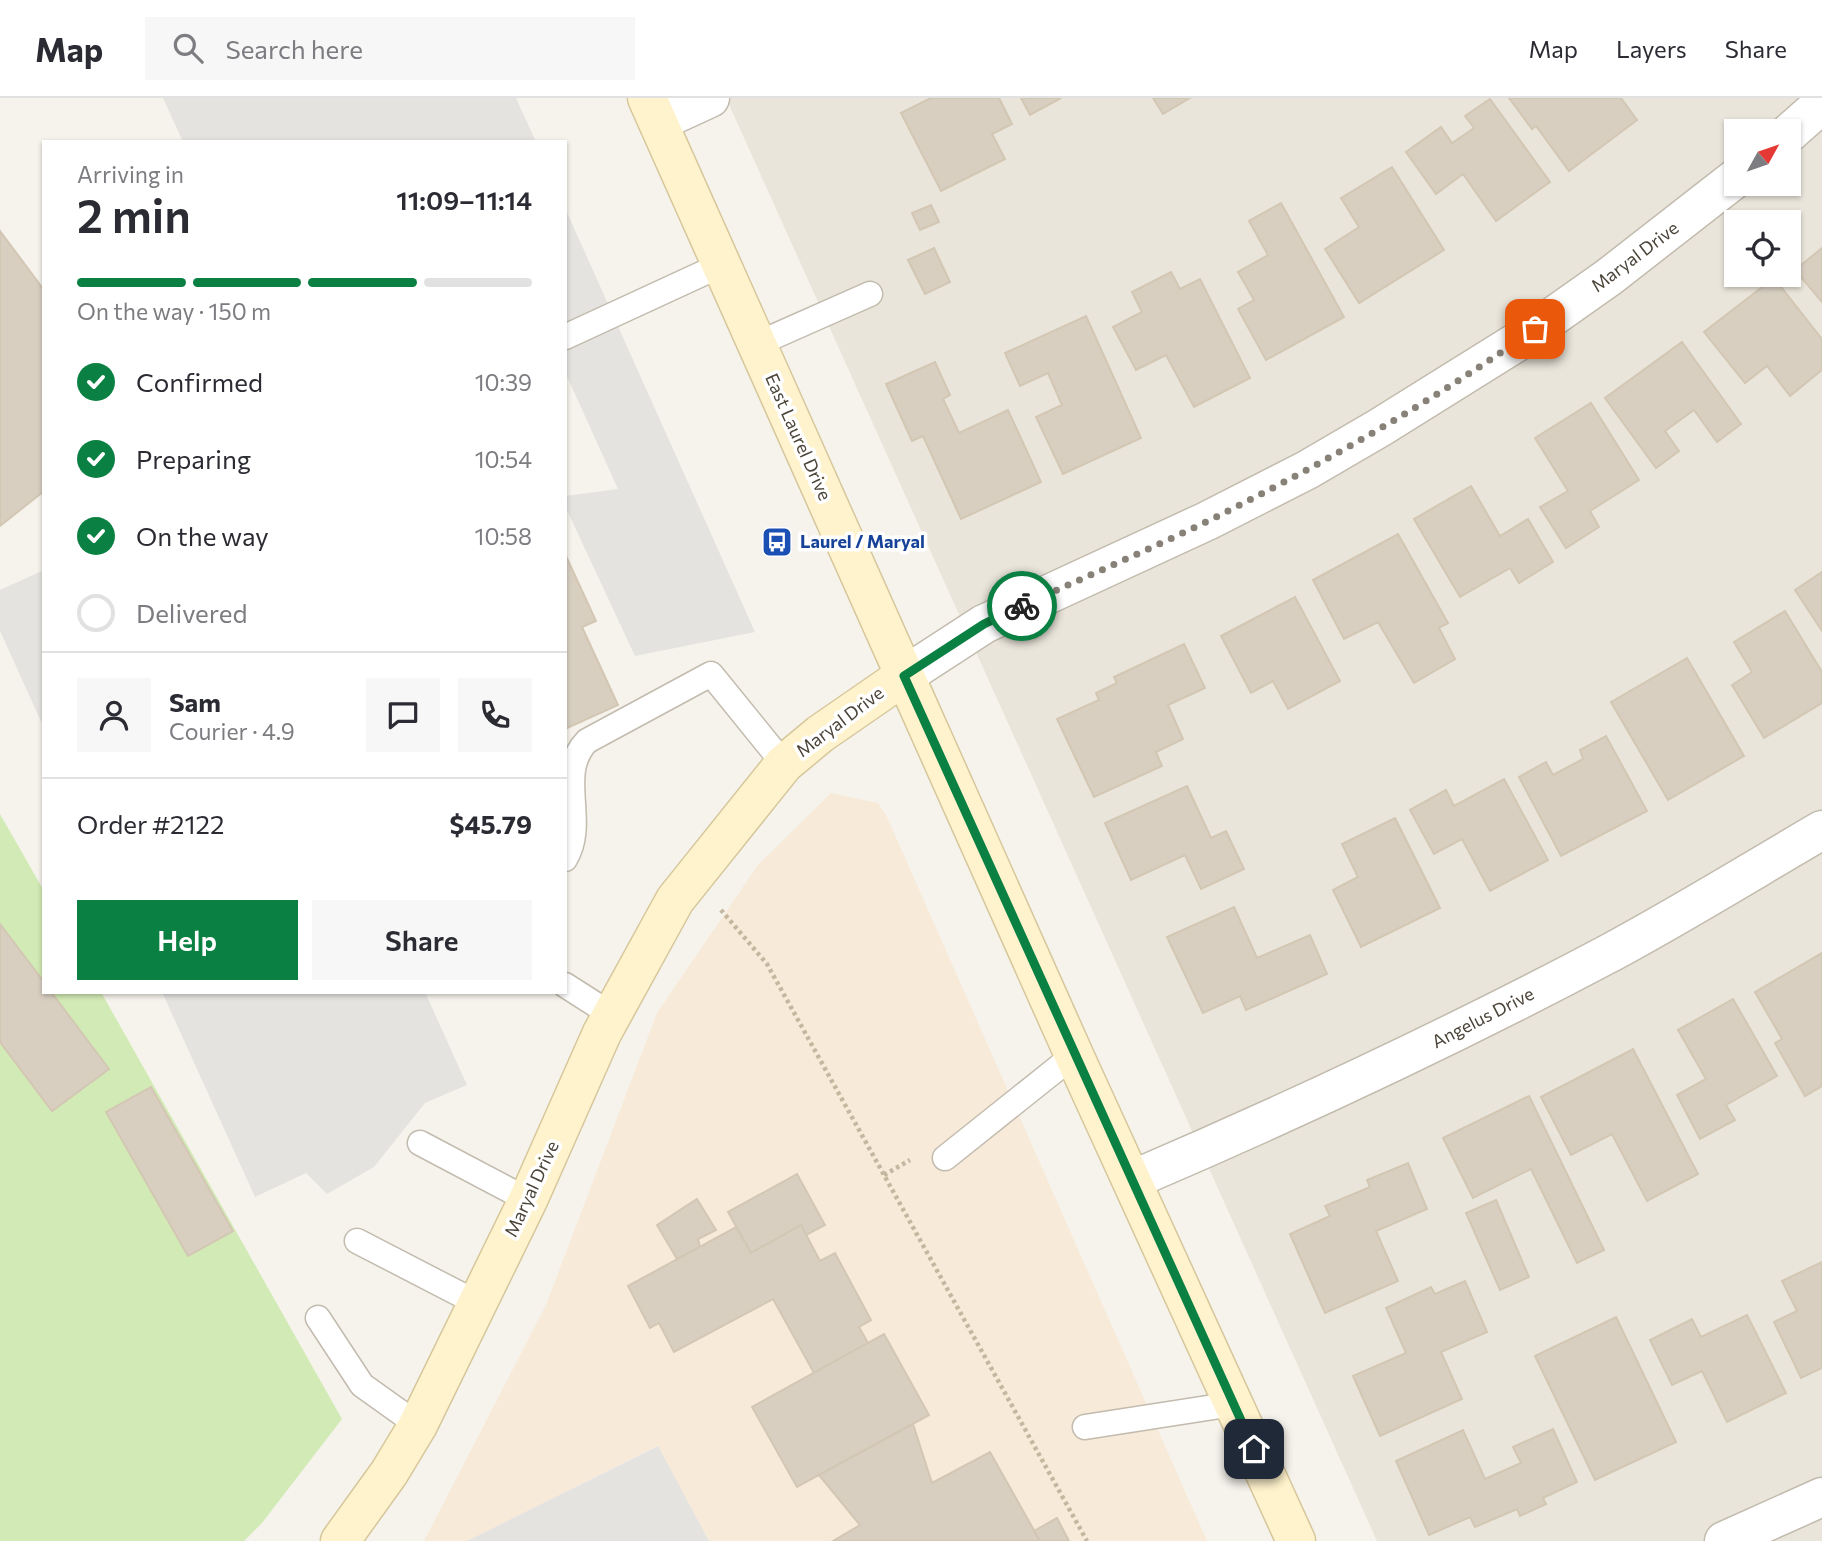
<!DOCTYPE html>
<html lang="en">
<head>
<meta charset="utf-8">
<style>
	:root { --surface:#fff; --page:#f7f7f7; --text:#2b2b33; --muted:#7c7c81; --line:#e1e1e2; --accent:#0b8043 }
	body { margin:0; font-family:Commissioner,sans-serif; background:var(--page); color:var(--text); height:100vh; display:flex; flex-direction:column; font-size:26px; white-space:nowrap }
	* { box-sizing:border-box; margin:0 }
	p { font-size:23px; color:var(--muted) }
	.icon { flex:none; width:38px; height:38px; fill:none; stroke:currentColor; stroke-width:2; stroke-linecap:round; stroke-linejoin:round }
	.map { position:relative; flex:1; overflow:hidden }
	.drawer { position:absolute; left:42px; top:42px; width:525px; height:854px; display:flex; flex-direction:column; background:var(--surface); border-radius:0px; box-shadow:0 2px 5px #0004 }
	.drawer>* { flex:none }
	.needle { width:46px; rotate:50deg }
	.controls { position:absolute; left:1724px; top:21px; display:grid; gap:14px }
	.controls a { display:grid; place-items:center; width:77px; height:77px; border-radius:0px; background:var(--surface); box-shadow:0 2px 5px #0004; font-size:35px }
	.pin { position:absolute; display:grid; place-items:center; width:60px; height:60px; color:#fff; margin:-30px; border-radius:14px; box-shadow:0 4px 10px #0006 }
	.courier { position:absolute; display:grid; place-items:center; width:70px; height:70px; margin:-35px; border:5px solid #0b8043; border-radius:50%; background:#fff; color:#222; box-shadow:0 2px 9px #0007 }
	.overview em { font-style:normal; font-weight:600 }
	.overview div { display:flex; flex-direction:column-reverse }
	.overview { display:flex; align-items:center; justify-content:space-between; height:119px; padding:0 35px }
	h1 { font-size:46px; font-weight:600; line-height:52px }
	.bar { display:grid; grid-template-columns:repeat(4,1fr); gap:10px 7px; align-content:center; height:84px; padding:0 35px }
	.bar i { height:9px; border-radius:5px; background:var(--line) }
	.bar .active { background:var(--accent) }
	.bar p { grid-column:span 4 }
	.line { display:flex; align-items:center; gap:18px; padding:0 35px; border-top:2px solid var(--line) }
	.line div { flex:1 }
	.round { display:grid; place-items:center; flex:none; width:74px; height:74px; border-radius:0px; background:var(--page) }
	ol { padding:0 35px; list-style:none }
	li { display:flex; align-items:center; gap:21px; height:77px }
	li p { margin-inline-start:auto }
	li .icon { padding:7px; border-radius:50%; background:var(--accent); color:#fff; stroke-width:4 }
	li:last-child { color:var(--muted) }
	li i { width:38px; height:38px; border:4px solid var(--line); border-radius:50% }
	.primary-button { display:flex; gap:14px; margin-top:auto; padding:14px 35px }
	.primary-button a { flex:1; height:80px; border-radius:0px; background:var(--accent); color:#fff; font-size:28px; font-weight:600; line-height:80px; text-align:center }
	.primary-button a+a { background:var(--page); color:var(--text) }
	header { display:flex; align-items:center; gap:42px; box-sizing:border-box; height:98px; padding:0 35px; background:var(--surface); border-bottom:2px solid var(--line) }
	header strong { font-size:33px }
	nav { display:flex; gap:38px; margin-inline-start:auto; font-size:24px }
	.search { width:490px; height:63px; background:var(--page); display:flex; align-items:center; gap:18px; box-sizing:border-box; padding:0 24px; border-radius:0px; color:var(--muted); font-size:26px }
	.map>svg:first-child { display:block }
</style>
</head>
<body>
<header>
<strong>Map</strong>
<div class="search"><svg class="icon" aria-label="search" viewBox="0 0 24 24"><circle cx="10" cy="10" r="6"/><path d="M15 15l6 6"/></svg>Search here</div>
<nav><a>Map</a><a>Layers</a><a>Share</a></nav>
</header>
<div class="map">
<svg width="1822" height="1443" viewBox="0 0 1822 1443">
	<rect width="100%" height="100%" fill="#f6f3ec"/>
	<path fill="#eae5da" fill-rule="evenodd" d="M726 0H1822V1443H1377ZM1736 33H1788V86H1736ZM1736 124H1788V177H1736Z"/>
	<polygon fill="#f7ead8" points="831,695 878,705 887,719 1207,1443 709,1443 657,1348 467,1443 424,1443 546,1207 657,915 758,767"/>
	<polygon fill="#d2eab5" points="0,716 44,793 44,894 101,894 342,1321 262,1425 244,1443 0,1443"/>
	<g fill="#e5e3e0">
		<polygon points="163,0 516,0 536,44 183,44"/>
		<polygon points="565,110 755,534 635,558 565,408 565,398 618,391 565,274"/>
		<polygon points="44,472 44,630 0,533 0,492"/>
		<polygon points="162,894 425,894 467,987 425,1005 374,1069 327,1096 306,1075 255,1099"/>
		<polygon points="658,1348 709,1443 467,1443"/>
	</g>
	<g fill="#d8cfc1" stroke="#d3c7b4" stroke-width="2">
		<polygon points="931,0 999,0 1012,26 992,36 1005,61 941,93 901,15"/>
		<polygon points="1021,0 1061,0 1030,17"/>
		<polygon points="1153,0 1190,0 1163,16"/>
		<polygon points="1509,0 1621,0 1637,22 1569,73 1536,28 1532,31"/>
		<polygon points="1490,1 1550,84 1496,123 1463,76 1436,96 1406,54 1441,29 1452,45 1474,30 1465,18"/>
		<polygon points="1392,69 1444,152 1359,205 1325,151 1359,129 1341,100"/>
		<polygon points="1281,105 1344,219 1266,262 1238,211 1254,202 1238,174 1268,157 1249,123"/>
		<polygon points="931,107 939,124 920,132 912,115"/>
		<polygon points="0,133 44,192 44,393 0,428"/>
		<polygon points="934,150 950,184 925,196 908,162"/>
		<polygon points="1822,150 1822,204 1795,172"/>
		<polygon points="1171,174 1180,191 1200,181 1250,280 1194,309 1166,257 1136,272 1113,229 1142,214 1132,194"/>
		<polygon points="1774,180 1822,241 1822,272 1790,298 1767,268 1745,285 1704,234"/>
		<polygon points="1086,218 1141,340 1063,376 1036,319 1062,307 1048,275 1020,288 1005,255"/>
		<polygon points="1682,244 1741,326 1717,344 1694,312 1665,333 1679,353 1656,370 1605,300"/>
		<polygon points="935,264 950,297 943,301 959,335 1008,312 1041,384 961,421 923,338 912,343 886,286"/>
		<polygon points="1591,305 1639,382 1590,413 1599,429 1566,450 1540,409 1568,393 1535,340"/>
		<polygon points="1471,388 1500,438 1528,421 1553,464 1519,485 1510,470 1460,499 1414,421"/>
		<polygon points="1398,436 1448,525 1439,530 1455,561 1414,585 1378,524 1344,541 1313,482"/>
		<polygon points="565,456 596,523 582,529 618,607 565,631"/>
		<polygon points="1822,474 1822,533 1795,492"/>
		<polygon points="1295,499 1340,583 1288,611 1273,583 1251,595 1221,538"/>
		<polygon points="1785,513 1822,574 1822,605 1764,640 1732,587 1752,574 1734,544"/>
		<polygon points="1184,546 1205,590 1168,607 1183,641 1156,654 1162,668 1094,699 1057,621 1099,602 1096,595 1117,585 1114,579"/>
		<polygon points="1687,560 1744,658 1668,702 1611,604"/>
		<polygon points="1606,638 1647,713 1561,758 1519,679 1546,664 1553,677 1583,661 1580,652"/>
		<polygon points="1504,681 1548,762 1490,793 1462,741 1434,756 1410,712 1446,692 1454,708"/>
		<polygon points="1187,688 1211,740 1226,733 1244,771 1201,791 1185,757 1131,782 1105,725"/>
		<polygon points="1395,720 1440,810 1361,849 1333,792 1358,779 1342,746"/>
		<polygon points="1234,809 1257,860 1310,837 1327,876 1246,912 1240,898 1203,915 1167,839"/>
		<polygon points="0,826 44,884 44,894 51,894 109,971 52,1013 0,944"/>
		<polygon points="1822,855 1822,988 1805,998 1775,945 1782,941 1755,894"/>
		<polygon points="1733,901 1777,978 1726,1007 1735,1022 1700,1041 1677,997 1706,981 1678,932"/>
		<polygon points="1633,951 1698,1076 1647,1103 1612,1036 1571,1057 1541,999"/>
		<polygon points="151,989 233,1133 188,1158 106,1014"/>
		<polygon points="1529,998 1604,1152 1577,1165 1531,1071 1473,1100 1443,1040"/>
		<polygon points="1408,1065 1427,1111 1376,1133 1398,1183 1325,1215 1290,1136 1330,1118 1325,1108 1370,1089 1367,1082"/>
		<polygon points="797,1076 825,1127 806,1137 801,1127 751,1155 728,1114"/>
		<polygon points="697,1101 716,1132 698,1141 700,1149 677,1161 657,1127"/>
		<polygon points="1496,1102 1529,1179 1500,1192 1466,1115"/>
		<polygon points="801,1127 820,1163 835,1155 871,1222 859,1229 868,1245 814,1275 773,1201 674,1254 659,1225 650,1230 628,1188 736,1129 751,1155"/>
		<polygon points="1822,1164 1822,1270 1801,1280 1774,1224 1797,1213 1782,1183"/>
		<polygon points="1465,1183 1487,1234 1441,1254 1462,1301 1380,1338 1353,1278 1406,1255 1386,1210 1431,1189 1435,1196"/>
		<polygon points="1747,1217 1786,1295 1727,1324 1702,1273 1672,1287 1650,1242 1692,1221 1701,1239"/>
		<polygon points="1616,1219 1676,1344 1595,1382 1535,1258"/>
		<polygon points="884,1236 929,1317 797,1389 752,1309"/>
		<polygon points="913,1326 932,1385 990,1354 1040,1443 833,1443 860,1427 819,1377"/>
		<polygon points="1553,1331 1577,1384 1543,1400 1546,1406 1520,1418 1517,1411 1475,1429 1470,1419 1429,1437 1396,1363 1463,1332 1485,1381 1521,1365 1513,1349"/>
		<polygon points="1057,1420 1069,1443 1040,1443 1034,1433"/>
	</g>
	<g fill="none" stroke-linecap="round" stroke-linejoin="round">
		<g stroke="#c2bbae" stroke-width="27">
			<g id="lane">
				<polyline points="565,239 721,167"/>
				<polyline points="757,246 870,196"/>
				<path d="M565 761C588 723 555 676 587 643L711 576 784 666"/>
				<polyline points="565,887 612,917"/>
				<polyline points="420,1045 528,1102"/>
				<polyline points="945,1060 1074,957"/>
				<polyline points="357,1143 479,1206"/>
				<polyline points="318,1220 362,1287 418,1327"/>
				<polyline points="1085,1329 1233,1306"/>
			</g>
		</g>
		<g stroke="#c2bbae" stroke-width="41">
			<g id="street">
				<polyline points="658,24 710,0"/>
				<polyline points="1788,36 1822,6"/>
				<polyline points="904,578 984,526 1207,423 1307,372 1379,330 1517,244 1609,179 1736,80"/>
				<path d="M1132 1082C1293 1013 1451 939 1606 857 1679 818 1750 774 1822 732"/>
				<polyline points="1724,1443 1822,1399"/>
			</g>
		</g>
		<g stroke="#d6c79b" stroke-width="41">
			<g id="secondary">
				<polyline points="647,0 1074,957 1296,1443"/>
				<polyline points="340,1443 389,1375 418,1327 528,1102 602,935 675,802 784,666 820,636 904,578"/>
			</g>
		</g>
		<g stroke="#c4b79f" stroke-width="4.5" stroke-dasharray="3.5 3.5" stroke-linecap="butt">
			<polyline points="721,812 767,866 1087,1443"/>
			<polyline points="884,1077 910,1062"/>
		</g>
		<use href="#lane" stroke="#fff" stroke-width="24"/>
		<use href="#street" stroke="#fff" stroke-width="38"/>
		<use href="#secondary" stroke="#fff3cd" stroke-width="38"/>
	</g>
	<g fill="none" stroke-linecap="round" stroke-linejoin="round">
		<path stroke="#878178" stroke-width="7" stroke-dasharray="0 12.6" d="M1022 508C1085 479 1148 452 1210 422 1323 366 1433 303 1535 231"/>
		<polyline stroke="#0b8043" stroke-width="9" points="1022,508 984,526 904,578 1254,1351"/>
	</g>
	<defs>
		<g id="bus-square" transform="scale(1.575)"><rect x="-9" y="-9" width="18" height="18" rx="4" fill="#1a4fb4" stroke="#fff"/><path d="M-5-6H5V4H4V6H2V4H-2V6H-4V4H-5ZM-3.5-4V0h7V-4ZM-3.5 1.2v1.5H-2V1.2ZM2 1.2v1.5H3.5V1.2Z" fill="#fff"/></g>
	</defs>
	<g fill-rule="evenodd">
		<use href="#bus-square" x="777" y="444"/>
	</g>
	<g text-anchor="middle" stroke-width="7" stroke-linejoin="round" paint-order="stroke">
		<g font-size="18" fill="#4b4439" stroke="#fff">
			<text transform="translate(1635 159) rotate(-37)" y="6">Maryal Drive</text>
			<text transform="translate(798 339) rotate(66)" y="6">East Laurel Drive</text>
			<text transform="translate(840 624) rotate(-37)" y="6">Maryal Drive</text>
			<text transform="translate(1483 920) rotate(-27)" y="6">Angelus Drive</text>
			<text transform="translate(532 1091) rotate(-65)" y="6">Maryal Drive</text>
		</g>
		<g font-size="18" font-weight="bold" fill="#164399" stroke="#fff" text-anchor="start">
			<text x="800" y="450">Laurel / Maryal</text>
		</g>
	</g>
</svg>
<div class="controls">
<a><svg class="needle" viewBox="-14 -14 28 28"><path d="M0-13l5 13h-10z" fill="#e53935"/><path d="M0 13l5-13h-10z" fill="#7c7c81"/></svg></a>
<a><svg class="icon" aria-label="locate" viewBox="0 0 24 24"><circle cx="12" cy="12" r="6"/><path d="M12 2v4M12 18v4M2 12h4M18 12h4"/></svg></a>
</div>
<div class="pin" style="left:1535px;top:231px;background:#ea580c"><svg class="icon" aria-label="bag" viewBox="0 0 24 24"><path d="M5 8h14l-1 12H6zM9 8a3 3 0 0 1 6 0"/></svg></div>
<div class="pin" style="left:1254px;top:1351px;background:#1f2937"><svg class="icon" aria-label="home" viewBox="0 0 24 24"><path d="M3 11l9-7 9 7M6 9v11h12V9"/></svg></div>
<div class="courier" style="left:1022px;top:508px"><svg class="icon" aria-label="bike" viewBox="0 0 24 24"><circle cx="6" cy="16" r="4"/><circle cx="18" cy="16" r="4"/><path d="M6 16l4-8h5l3 8M10 8l3 8H6M13 5h3"/></svg></div>
<section class="drawer">
<div class="overview"><div><h1>2 min</h1><p>Arriving in</p></div><em>11:09–11:14</em></div>
<div class="bar"><i class="active"></i><i class="active"></i><i class="active"></i><i></i><p>On the way · 150 m</p></div>
<ol>
<li><svg class="icon" aria-label="check" viewBox="0 0 24 24"><path d="M5 12l5 5 9-10"/></svg>Confirmed<p>10:39</p></li>
<li><svg class="icon" aria-label="check" viewBox="0 0 24 24"><path d="M5 12l5 5 9-10"/></svg>Preparing<p>10:54</p></li>
<li><svg class="icon" aria-label="check" viewBox="0 0 24 24"><path d="M5 12l5 5 9-10"/></svg>On the way<p>10:58</p></li>
<li><i></i>Delivered</li>
</ol>
<div class="line" style="height:126px"><a class="round"><svg class="icon" aria-label="person" viewBox="0 0 24 24"><circle cx="12" cy="8" r="4"/><path d="M4 21q1-7 8-7t8 7"/></svg></a><div><b>Sam</b><p>Courier · 4.9</p></div><a class="round"><svg class="icon" aria-label="chat" viewBox="0 0 24 24"><path d="M4 5h16v11H9l-5 4z"/></svg></a><a class="round"><svg class="icon" aria-label="phone" viewBox="0 0 24 24"><path d="M5 4h4l2 5-3 2q2 4 5 5l2-3 5 2v4C11 20 4 13 5 4z"/></svg></a></div>
<div class="line" style="height:91px"><div>Order #2122</div><b>$45.79</b></div>
<div class="primary-button"><a>Help</a><a>Share</a></div>
</section>
</div>
</body>
</html>
